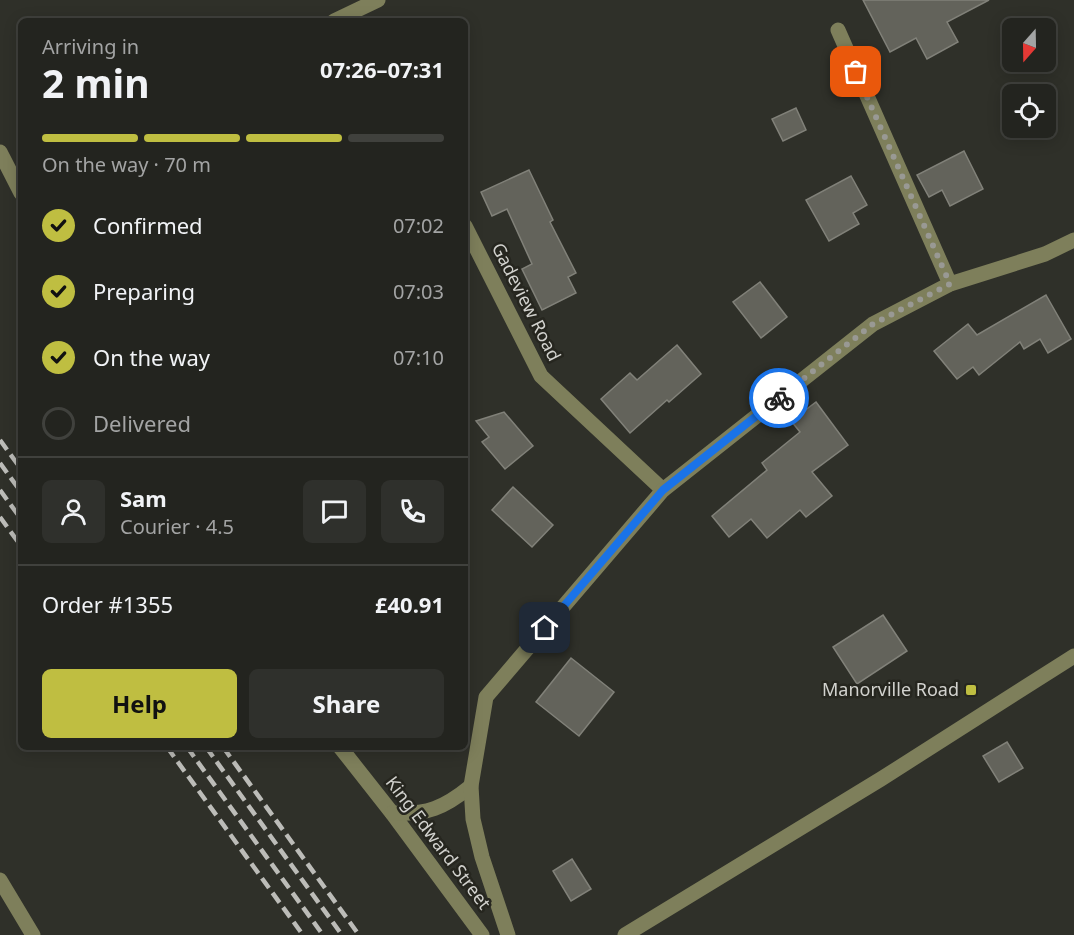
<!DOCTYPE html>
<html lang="en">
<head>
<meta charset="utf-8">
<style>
	:root { --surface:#23241f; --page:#2f302c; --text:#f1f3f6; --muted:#a3a4a4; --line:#40413d; --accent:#bfbe41 }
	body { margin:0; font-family:"Noto Sans",sans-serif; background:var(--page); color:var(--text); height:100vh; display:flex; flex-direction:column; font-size:22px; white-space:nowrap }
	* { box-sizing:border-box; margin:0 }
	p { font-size:20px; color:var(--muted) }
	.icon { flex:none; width:33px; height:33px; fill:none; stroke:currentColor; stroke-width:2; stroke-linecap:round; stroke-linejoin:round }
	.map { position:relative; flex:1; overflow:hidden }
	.drawer { position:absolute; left:18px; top:18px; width:450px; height:732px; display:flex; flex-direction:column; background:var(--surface); border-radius:9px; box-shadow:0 3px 15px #0003,0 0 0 2px var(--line) }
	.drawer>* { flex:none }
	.needle { width:39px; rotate:200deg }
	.buttons { position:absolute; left:1002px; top:18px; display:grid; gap:12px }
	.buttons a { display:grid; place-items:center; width:54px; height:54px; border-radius:9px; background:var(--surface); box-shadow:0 3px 15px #0003,0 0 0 2px var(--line); font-size:30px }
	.pin { position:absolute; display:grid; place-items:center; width:51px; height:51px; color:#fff; margin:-26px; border-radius:12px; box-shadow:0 3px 9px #0006 }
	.courier { position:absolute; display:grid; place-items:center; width:60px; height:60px; margin:-30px; border:4px solid #1a73e8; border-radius:50%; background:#fff; color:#222; box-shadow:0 2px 8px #0007 }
	.head em { font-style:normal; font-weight:700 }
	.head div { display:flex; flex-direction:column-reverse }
	.head { display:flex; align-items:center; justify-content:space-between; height:102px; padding:0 24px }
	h1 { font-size:39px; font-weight:700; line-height:45px }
	.bar { display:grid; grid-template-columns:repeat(4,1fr); gap:9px 6px; align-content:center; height:72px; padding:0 24px }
	.bar i { height:8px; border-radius:4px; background:var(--line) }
	.bar .active { background:var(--accent) }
	.bar p { grid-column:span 4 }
	.line { display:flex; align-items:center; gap:15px; padding:0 24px; border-top:2px solid var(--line) }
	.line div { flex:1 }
	.round { display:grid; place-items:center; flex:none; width:63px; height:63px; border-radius:9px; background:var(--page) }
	ol { padding:0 24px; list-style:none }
	li { display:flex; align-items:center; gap:18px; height:66px }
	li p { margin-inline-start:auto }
	li .icon { padding:6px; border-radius:50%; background:var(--accent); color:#111; stroke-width:4 }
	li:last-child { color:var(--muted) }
	li i { width:33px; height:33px; border:3px solid var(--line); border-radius:50% }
	.action { display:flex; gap:12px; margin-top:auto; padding:12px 24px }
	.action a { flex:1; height:69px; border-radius:9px; background:var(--accent); color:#111; font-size:24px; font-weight:700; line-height:69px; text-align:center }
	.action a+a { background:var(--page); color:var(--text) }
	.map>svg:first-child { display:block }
</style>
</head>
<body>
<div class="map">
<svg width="1074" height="935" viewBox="0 0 1074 935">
	<rect width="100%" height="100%" fill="#2f3029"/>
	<g fill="#63635b" stroke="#818179" stroke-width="1.5">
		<polygon points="863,0 989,0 947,22 958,42 927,59 916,38 890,52"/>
		<polygon points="796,108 806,130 783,141 772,119"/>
		<polygon points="964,151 983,189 950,206 942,190 929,197 917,175"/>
		<polygon points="529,170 553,220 550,222 576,273 568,277 576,293 542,310 522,269 532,264 507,209 492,216 481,192"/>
		<polygon points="851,176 867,205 853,213 859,224 829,241 806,200"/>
		<polygon points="760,282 787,317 761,338 733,302"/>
		<polygon points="1046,295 1071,339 1048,353 1040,339 1024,349 1020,342 979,375 973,367 957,379 934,351 968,324 977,335"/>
		<polygon points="677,345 701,374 669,402 667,400 630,433 601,399 630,373 637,380"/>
		<polygon points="816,402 848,445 812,472 832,496 806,517 800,510 767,538 751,519 729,537 712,516 767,470 762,463 800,432 791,421"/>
		<polygon points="504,412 533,446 505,469 482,442 489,437 476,421"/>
		<polygon points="513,487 553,525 532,547 492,510"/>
		<polygon points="883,615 907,651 857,684 833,647"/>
		<polygon points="571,658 614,692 579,736 536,702"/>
		<polygon points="1007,742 1023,768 999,782 983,756"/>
		<polygon points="572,859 591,889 571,901 553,871"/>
	</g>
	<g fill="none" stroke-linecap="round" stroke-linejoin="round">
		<g stroke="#7e7f5b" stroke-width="15">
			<polyline points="334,21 378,0"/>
			<polyline points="838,30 950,284"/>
			<polyline points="0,152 21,193"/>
			<polyline points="465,226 541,376 663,490"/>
			<polyline points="340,747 392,813 482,935"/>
			<path d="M392 813C427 815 444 808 471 786"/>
			<polyline points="0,880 33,935"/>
			<polyline points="508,935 482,857 473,819 471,786 486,697 663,490 873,324 950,284 1045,254 1074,240"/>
			<polyline points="625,935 881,779 1074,656"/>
		</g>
		<g stroke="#bcbcb8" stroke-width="4.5" stroke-dasharray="12 6" stroke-linecap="butt">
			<polyline points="0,440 21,469"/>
			<polyline points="0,463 21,492"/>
			<polyline points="0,490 21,519"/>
			<polyline points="0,517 21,546"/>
			<polyline points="167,747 303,935"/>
			<polyline points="187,747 323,935"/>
			<polyline points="206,747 342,935"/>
			<polyline points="223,747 359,935"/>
		</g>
	</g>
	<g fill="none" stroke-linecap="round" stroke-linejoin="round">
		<polyline stroke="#999994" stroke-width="6" stroke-dasharray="0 10.8" points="779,398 873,324 950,284 856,72"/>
		<polyline stroke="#1a73e8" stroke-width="8" points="545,628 663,490 779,398"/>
	</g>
	<rect fill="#bfbe41" stroke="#26261f" stroke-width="2" x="965" y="684" width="12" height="12" rx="3"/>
	<g text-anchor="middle" stroke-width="5" stroke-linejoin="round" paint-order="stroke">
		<g font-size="18" fill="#d2d2ce" stroke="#26261f">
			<text transform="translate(526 302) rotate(63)" y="6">Gadeview Road</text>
			<text transform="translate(438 843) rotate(53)" y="6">King Edward Street</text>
		</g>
		<g font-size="18" fill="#d2d2ce" stroke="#26261f" text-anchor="end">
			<text x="959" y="696">Manorville Road</text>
		</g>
	</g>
</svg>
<div class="buttons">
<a><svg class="needle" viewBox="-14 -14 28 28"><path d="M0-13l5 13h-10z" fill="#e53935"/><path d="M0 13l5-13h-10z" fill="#a3a4a4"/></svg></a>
<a><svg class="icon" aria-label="locate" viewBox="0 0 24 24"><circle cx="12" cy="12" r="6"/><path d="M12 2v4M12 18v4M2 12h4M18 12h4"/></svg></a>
</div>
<div class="pin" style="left:856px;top:72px;background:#ea580c"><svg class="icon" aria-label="bag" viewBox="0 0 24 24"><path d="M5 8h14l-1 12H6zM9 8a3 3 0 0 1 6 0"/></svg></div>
<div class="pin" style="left:545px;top:628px;background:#1f2937"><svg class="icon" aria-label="home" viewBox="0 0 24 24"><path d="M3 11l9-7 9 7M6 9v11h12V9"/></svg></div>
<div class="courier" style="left:779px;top:398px"><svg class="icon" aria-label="bike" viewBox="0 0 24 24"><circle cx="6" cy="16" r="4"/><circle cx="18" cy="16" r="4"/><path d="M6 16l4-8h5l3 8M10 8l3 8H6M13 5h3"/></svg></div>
<section class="drawer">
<div class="head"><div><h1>2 min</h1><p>Arriving in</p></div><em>07:26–07:31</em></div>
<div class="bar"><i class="active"></i><i class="active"></i><i class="active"></i><i></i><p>On the way · 70 m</p></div>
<ol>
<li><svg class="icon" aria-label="check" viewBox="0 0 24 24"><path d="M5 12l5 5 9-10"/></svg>Confirmed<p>07:02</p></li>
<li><svg class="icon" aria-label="check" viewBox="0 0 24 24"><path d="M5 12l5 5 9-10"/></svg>Preparing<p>07:03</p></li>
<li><svg class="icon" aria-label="check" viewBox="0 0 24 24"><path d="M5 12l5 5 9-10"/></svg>On the way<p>07:10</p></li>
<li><i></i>Delivered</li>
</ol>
<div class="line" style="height:108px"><a class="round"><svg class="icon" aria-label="person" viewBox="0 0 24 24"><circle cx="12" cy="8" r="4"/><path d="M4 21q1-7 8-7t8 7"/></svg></a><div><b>Sam</b><p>Courier · 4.5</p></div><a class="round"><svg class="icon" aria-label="chat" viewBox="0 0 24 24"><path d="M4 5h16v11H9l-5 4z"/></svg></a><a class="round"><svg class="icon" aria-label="phone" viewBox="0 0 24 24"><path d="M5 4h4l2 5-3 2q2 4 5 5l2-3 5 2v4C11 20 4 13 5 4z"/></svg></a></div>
<div class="line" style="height:78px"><div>Order #1355</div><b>£40.91</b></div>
<div class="action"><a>Help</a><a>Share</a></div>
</section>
</div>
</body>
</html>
